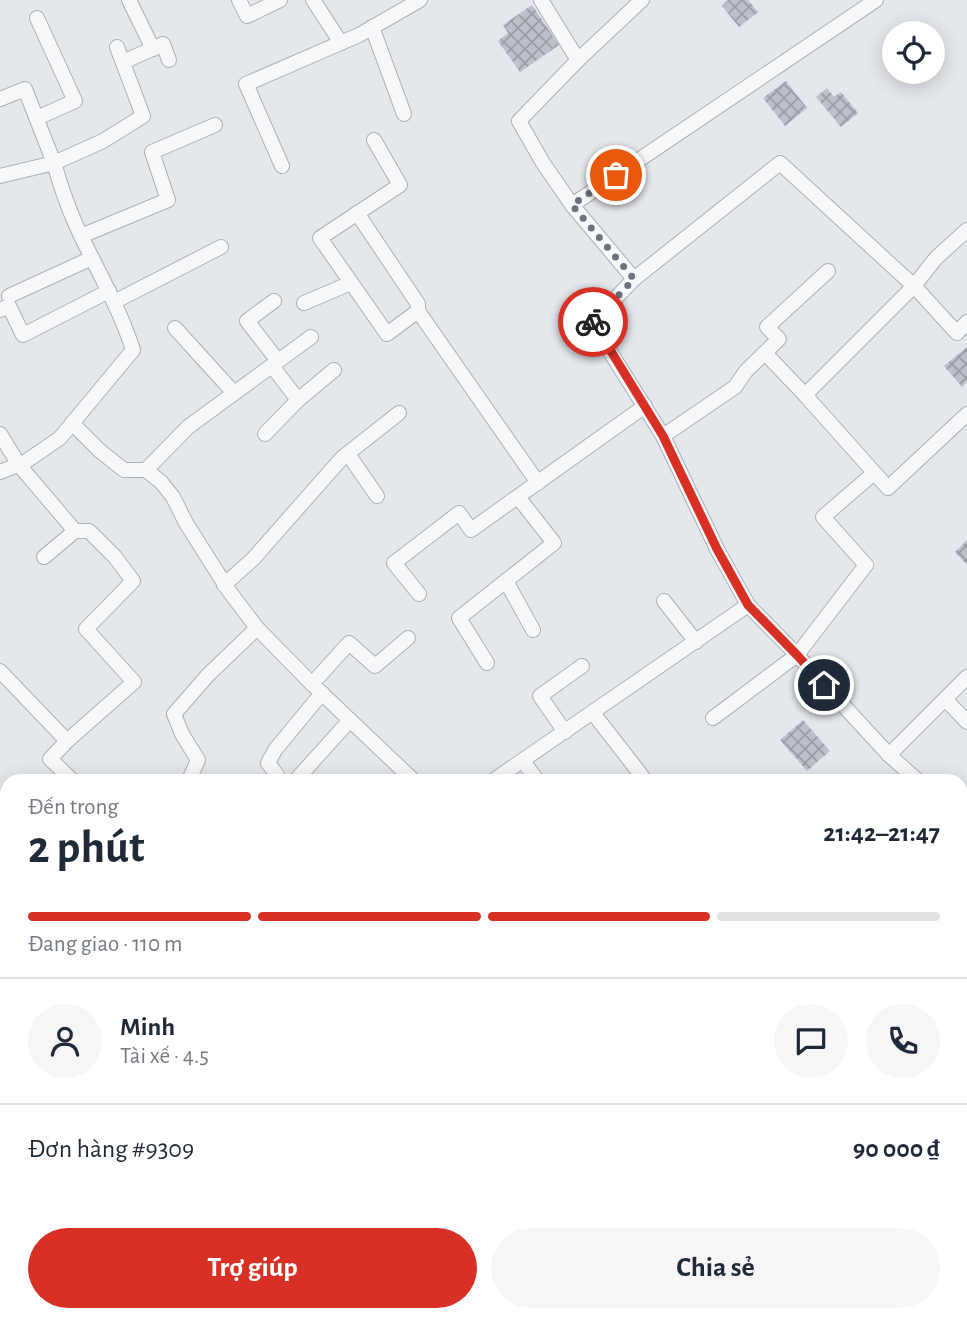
<!DOCTYPE html>
<html lang="vi">
<head>
<meta charset="utf-8">
<style>
	:root { --surface:#fff; --page:#f6f6f7; --text:#1f2937; --muted:#747a83; --line:#e0e1e3; --accent:#d93025 }
	body { margin:0; font-family:"Alegreya Sans",sans-serif; background:var(--page); color:var(--text); height:100vh; display:flex; flex-direction:column; font-size:26px; white-space:nowrap }
	* { box-sizing:border-box; margin:0 }
	p { font-size:23px; color:var(--muted) }
	.icon { flex:none; width:38px; height:38px; fill:none; stroke:currentColor; stroke-width:2; stroke-linecap:round; stroke-linejoin:round }
	.map { position:relative; flex:1; overflow:hidden }
	.sheet { position:absolute; left:0px; top:774px; width:968px; height:548px; display:flex; flex-direction:column; background:var(--surface); border-radius:21px 21px 0 0; box-shadow:0 4px 18px #0003 }
	.sheet>* { flex:none }
	.tools { position:absolute; left:882px; top:21px; display:grid; gap:14px }
	.tools a { display:grid; place-items:center; width:63px; height:63px; border-radius:50%; background:var(--surface); box-shadow:0 4px 18px #0003; font-size:35px }
	.pin { position:absolute; display:grid; place-items:center; width:60px; height:60px; color:#fff; margin:-30px; border:4px solid #fff; border-radius:50%; box-shadow:0 2px 7px #0007 }
	.courier { position:absolute; display:grid; place-items:center; width:70px; height:70px; margin:-35px; border:5px solid #d93025; border-radius:50%; background:#fff; color:#222; box-shadow:0 2px 9px #0007 }
	.head em { font-style:normal; font-weight:700 }
	.head div { display:flex; flex-direction:column-reverse }
	.head { display:flex; align-items:center; justify-content:space-between; height:119px; padding:0 28px }
	h1 { font-size:46px; font-weight:700; line-height:52px }
	.bar { display:grid; grid-template-columns:repeat(4,1fr); gap:10px 7px; align-content:center; height:84px; padding:0 28px }
	.bar i { height:9px; border-radius:5px; background:var(--line) }
	.bar .active { background:var(--accent) }
	.bar p { grid-column:span 4 }
	.line { display:flex; align-items:center; gap:18px; padding:0 28px; border-top:2px solid var(--line) }
	.line div { flex:1 }
	.round { display:grid; place-items:center; flex:none; width:74px; height:74px; border-radius:37px; background:var(--page) }
	.primary-button { display:flex; gap:14px; margin-top:auto; padding:14px 28px }
	.primary-button a { flex:1; height:80px; border-radius:42px; background:var(--accent); color:#fff; font-size:28px; font-weight:700; line-height:80px; text-align:center }
	.primary-button a+a { background:var(--page); color:var(--text) }
	.map>svg:first-child { display:block }
</style>
</head>
<body>
<div class="map">
<svg width="967" height="1320" viewBox="0 0 967 1320">
	<defs>
		<pattern id="building-cross-hatch" width="8" height="8" patternUnits="userSpaceOnUse" patternTransform="scale(1.75)"><rect width="8" height="8" fill="#bbc0ca"/><path d="M0 0l8 8M0 8l8-8" fill="none" stroke="#989da6"/></pattern>
	</defs>
	<rect width="100%" height="100%" fill="#e4e7ec"/>
	<polygon fill="#d2d6de" points="395,1314 928,1314 935,1319 389,1320"/>
	<g fill="url(#building-cross-hatch)">
		<polygon points="728,0 748,0 758,12 739,27 722,6"/>
		<polygon points="532,5 559,45 520,72 498,41 508,33 503,25"/>
		<polygon points="786,81 807,108 785,126 763,98"/>
		<polygon points="827,88 834,97 841,92 858,113 841,127 816,97"/>
		<polygon points="967,347 967,382 962,387 944,366"/>
		<polygon points="967,540 967,565 955,552"/>
		<polygon points="803,720 830,751 807,771 780,740"/>
		<polygon points="431,1314 499,1314 494,1320 426,1320"/>
		<polygon points="543,1314 617,1314 624,1320 550,1320"/>
		<polygon points="799,1314 906,1314 913,1320 806,1320"/>
	</g>
	<g fill="none" stroke-linecap="round" stroke-linejoin="round">
		<g stroke="#a9aeb7" stroke-width="16">
			<g id="service">
				<polyline points="129,0 153,49"/>
				<polyline points="239,0 247,16 280,0"/>
				<polyline points="313,0 341,43"/>
				<polyline points="541,0 578,60 519,121 543,163 572,205 634,279 592,323 663,436 717,549 748,605 797,655 889,755 917,780"/>
				<polyline points="372,27 404,114"/>
				<polyline points="578,60 642,0"/>
				<polyline points="123,62 163,44 169,60"/>
				<polyline points="0,99 25,89 54,163 103,141 143,116 117,47"/>
				<polyline points="37,118 75,101 37,18"/>
				<polyline points="374,140 400,185 320,238 387,334 418,311"/>
				<polyline points="282,166 246,84 359,35 420,0"/>
				<path d="M0 176 54 163C60 184 67 205 76 225 95 267 119 306 133 350L60 438 25 462 0 472"/>
				<polyline points="572,205 876,0"/>
				<polyline points="357,213 418,304 418,311 538,483"/>
				<polyline points="81,236 168,200 152,152 215,125"/>
				<polyline points="634,279 780,163 914,286 957,333 967,322"/>
				<polyline points="9,296 92,258"/>
				<polyline points="274,301 247,321 278,361"/>
				<polyline points="114,302 221,247"/>
				<polyline points="304,303 351,283"/>
				<polyline points="0,310 9,306 23,335 109,291"/>
				<polyline points="175,328 234,393"/>
				<polyline points="765,353 805,395 914,286 936,258 967,230"/>
				<polyline points="272,366 298,400"/>
				<polyline points="805,395 888,488 967,414"/>
				<polyline points="72,423 100,451 124,470 146,470 161,482 173,497 186,523 229,591 257,628 312,684 413,780"/>
				<polyline points="0,434 19,465 75,531 44,557"/>
				<polyline points="265,434 298,400 334,370"/>
				<polyline points="663,436 735,387 746,371 779,339 767,327 828,271"/>
				<polyline points="348,454 377,496"/>
				<polyline points="146,470 188,427 311,337"/>
				<polyline points="506,581 533,630"/>
				<polyline points="224,585 253,559 342,458 399,413"/>
				<polyline points="419,594 394,563 459,513 471,530 645,406"/>
				<polyline points="664,601 696,642"/>
				<polyline points="487,663 459,618 554,543 518,497"/>
				<polyline points="0,671 67,741"/>
				<polyline points="312,684 349,643 375,666 408,638"/>
				<polyline points="945,699 967,722"/>
				<polyline points="593,713 645,780"/>
				<polyline points="713,718 797,655 866,565 823,517 874,473"/>
				<polyline points="565,732 540,696 582,666"/>
				<polyline points="889,755 967,677"/>
				<polyline points="523,761 537,780"/>
				<polyline points="277,775 268,763 275,750 322,693"/>
				<polyline points="72,780 50,759 67,741 134,682 86,629 133,581 115,557 89,531 75,531"/>
				<polyline points="189,780 198,760 182,734 174,714 208,675 257,628"/>
				<polyline points="296,780 350,720"/>
				<polyline points="494,780 748,605"/>
				<polyline points="961,820 967,825"/>
				<polyline points="0,853 7,849"/>
				<polyline points="961,1053 967,1057"/>
				<polyline points="135,1320 140,1314"/>
				<polyline points="378,1320 384,1314"/>
			</g>
		</g>
		<g stroke="#a9aeb7" stroke-width="32">
			<g id="minor">
				<polyline points="0,1132 7,1137"/>
				<polyline points="0,1230 7,1224"/>
				<polyline points="221,1314 228,1320"/>
			</g>
		</g>
		<g stroke="#a9aeb7" stroke-width="40">
			<polyline id="secondary" points="961,1313 967,1297"/>
		</g>
		<use href="#service" stroke="#f7f8fa" stroke-width="14"/>
		<use href="#minor" stroke="#f7f8fa" stroke-width="30"/>
		<use href="#secondary" stroke="#fff" stroke-width="38"/>
	</g>
	<g fill="none" stroke-linecap="round" stroke-linejoin="round">
		<polyline stroke="#6c737f" stroke-width="7" stroke-dasharray="0 12.6" points="593,322 634,279 572,205 616,175"/>
		<polyline stroke="#d93025" stroke-width="9" points="593,322 663,436 717,549 748,605 797,655 824,685"/>
	</g>
</svg>
<div class="tools">
<a><svg class="icon" aria-label="locate" viewBox="0 0 24 24"><circle cx="12" cy="12" r="6"/><path d="M12 2v4M12 18v4M2 12h4M18 12h4"/></svg></a>
</div>
<div class="pin" style="left:616px;top:175px;background:#ea580c"><svg class="icon" aria-label="bag" viewBox="0 0 24 24"><path d="M5 8h14l-1 12H6zM9 8a3 3 0 0 1 6 0"/></svg></div>
<div class="pin" style="left:824px;top:685px;background:#1f2937"><svg class="icon" aria-label="home" viewBox="0 0 24 24"><path d="M3 11l9-7 9 7M6 9v11h12V9"/></svg></div>
<div class="courier" style="left:593px;top:322px"><svg class="icon" aria-label="bike" viewBox="0 0 24 24"><circle cx="6" cy="16" r="4"/><circle cx="18" cy="16" r="4"/><path d="M6 16l4-8h5l3 8M10 8l3 8H6M13 5h3"/></svg></div>
<section class="sheet">
<div class="head"><div><h1>2 phút</h1><p>Đến trong</p></div><em>21:42–21:47</em></div>
<div class="bar"><i class="active"></i><i class="active"></i><i class="active"></i><i></i><p>Đang giao · 110 m</p></div>
<div class="line" style="height:126px"><a class="round"><svg class="icon" aria-label="person" viewBox="0 0 24 24"><circle cx="12" cy="8" r="4"/><path d="M4 21q1-7 8-7t8 7"/></svg></a><div><b>Minh</b><p>Tài xế · 4.5</p></div><a class="round"><svg class="icon" aria-label="chat" viewBox="0 0 24 24"><path d="M4 5h16v11H9l-5 4z"/></svg></a><a class="round"><svg class="icon" aria-label="phone" viewBox="0 0 24 24"><path d="M5 4h4l2 5-3 2q2 4 5 5l2-3 5 2v4C11 20 4 13 5 4z"/></svg></a></div>
<div class="line" style="height:91px"><div>Đơn hàng #9309</div><b>90 000 ₫</b></div>
<div class="primary-button"><a>Trợ giúp</a><a>Chia sẻ</a></div>
</section>
</div>
</body>
</html>
